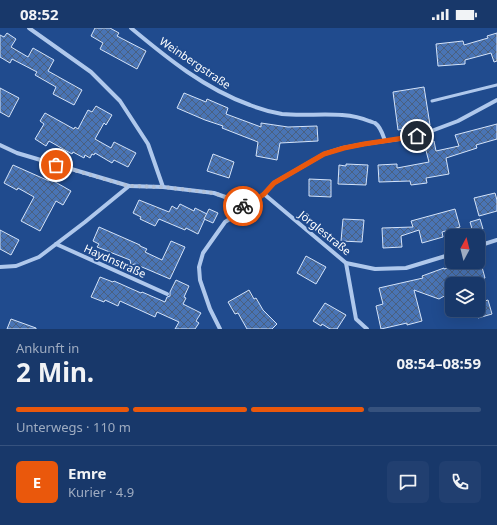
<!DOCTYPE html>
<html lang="de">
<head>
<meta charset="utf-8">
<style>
	:root { --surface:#18386a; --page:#213f70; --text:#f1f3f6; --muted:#9facc1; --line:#36527e; --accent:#ea580c }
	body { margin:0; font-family:"Noto Sans",sans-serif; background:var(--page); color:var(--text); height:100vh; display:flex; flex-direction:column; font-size:15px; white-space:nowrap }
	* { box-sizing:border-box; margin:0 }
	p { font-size:13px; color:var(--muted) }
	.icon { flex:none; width:22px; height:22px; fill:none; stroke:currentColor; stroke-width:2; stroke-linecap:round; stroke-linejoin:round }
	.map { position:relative; height:301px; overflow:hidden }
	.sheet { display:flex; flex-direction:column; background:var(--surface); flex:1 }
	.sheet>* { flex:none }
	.needle { width:26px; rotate:7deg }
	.tools { position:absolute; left:445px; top:201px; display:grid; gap:8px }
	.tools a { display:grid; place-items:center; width:40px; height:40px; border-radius:6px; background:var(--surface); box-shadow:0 4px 16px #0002,0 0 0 1px var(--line); font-size:20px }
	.pin { position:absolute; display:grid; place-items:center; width:34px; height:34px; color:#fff; margin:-17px; border:2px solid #fff; border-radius:50%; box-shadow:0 1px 4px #0007 }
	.courier { position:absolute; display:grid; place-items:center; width:40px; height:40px; margin:-20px; border:3px solid #ea580c; border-radius:50%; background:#fff; color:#222; box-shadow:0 1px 5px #0007 }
	.overview em { font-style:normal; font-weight:700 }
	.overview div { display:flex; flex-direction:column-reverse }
	.overview { display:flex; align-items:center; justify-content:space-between; height:68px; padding:0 16px }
	h1 { font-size:26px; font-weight:700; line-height:30px }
	.bar { display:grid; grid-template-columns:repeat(4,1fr); gap:6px 4px; align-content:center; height:48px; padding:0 16px }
	.bar i { height:5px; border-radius:3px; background:var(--line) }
	.bar .selected { background:var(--accent) }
	.bar p { grid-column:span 4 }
	.line { display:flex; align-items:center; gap:10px; padding:0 16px; border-top:1px solid var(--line) }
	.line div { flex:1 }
	.round { display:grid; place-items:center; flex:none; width:42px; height:42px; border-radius:6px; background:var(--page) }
	.status { display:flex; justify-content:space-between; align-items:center; height:28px; padding:0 20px; background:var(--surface); direction:ltr }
	.status svg { height:11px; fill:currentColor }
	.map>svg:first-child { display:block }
</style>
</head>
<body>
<div class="status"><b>08:52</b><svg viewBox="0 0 49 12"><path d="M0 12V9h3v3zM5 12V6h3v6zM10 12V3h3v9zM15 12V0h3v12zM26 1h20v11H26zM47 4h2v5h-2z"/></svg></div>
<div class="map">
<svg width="497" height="301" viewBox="0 0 497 301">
	<defs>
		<pattern id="building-cross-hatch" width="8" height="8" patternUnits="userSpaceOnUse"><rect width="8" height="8" fill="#4974b5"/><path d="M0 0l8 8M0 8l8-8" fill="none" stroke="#4a6080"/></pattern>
	</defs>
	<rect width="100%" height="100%" fill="#204b8e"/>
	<g fill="url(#building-cross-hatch)" stroke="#d4e3f9">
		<polygon points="95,0 110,0 119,5 117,8 146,23 137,41 100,21 103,15 91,8"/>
		<polygon points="7,5 16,11 11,19 28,29 33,20 54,32 48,43 82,62 74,77 53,66 56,59 35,47 37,44 12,31 10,35 0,29 0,7 4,9"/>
		<polygon points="497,5 497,33 494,34 491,25 465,32 465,36 438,38 436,16 463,13 464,17 488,10 487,8"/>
		<polygon points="424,59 430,97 398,102 393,64"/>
		<polygon points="0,60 19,70 9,89 0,84"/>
		<polygon points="184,65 206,74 207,71 228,80 226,86 261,99 261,95 288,99 317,98 318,113 280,115 277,132 256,128 258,114 222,100 223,98 205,92 177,80"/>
		<polygon points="96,78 112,87 106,97 104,95 95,111 111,120 114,114 136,125 128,139 114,132 112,135 95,125 94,127 92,126 90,130 85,127 84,130 73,124 72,126 49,113 46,118 35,111 44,96 40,93 45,85 74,101 75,99 78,101 88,82 92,84"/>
		<polygon points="497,96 497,111 476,117 477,120 446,130 449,146 426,150 427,155 411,157 410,153 379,154 378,137 397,136 397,140 429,134 424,115 434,113 436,123 459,118 455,107"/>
		<polygon points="213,126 234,134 229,150 207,143"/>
		<polygon points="346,136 368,137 366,157 338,156 339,137 346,138"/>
		<polygon points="13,137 49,153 50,151 71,163 63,177 56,173 40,203 21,193 34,169 18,160 17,162 4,155"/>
		<polygon points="309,151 331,152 331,169 309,168"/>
		<polygon points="495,165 497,172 497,183 479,188 474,170"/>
		<polygon points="139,172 169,184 172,178 177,181 180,176 194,183 195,180 207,186 198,206 186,200 185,202 159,191 155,198 140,191 141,189 133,185"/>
		<polygon points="209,181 218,185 213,195 204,191"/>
		<polygon points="455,181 460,199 442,204 443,209 422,215 419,202 401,208 402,219 383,220 382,200 413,199 411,193"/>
		<polygon points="343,191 364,192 362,214 341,213"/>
		<polygon points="480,191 483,201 473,204 470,194"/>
		<polygon points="99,199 140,217 140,218 147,221 145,224 162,232 171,213 185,219 170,251 135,236 131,237 130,232 97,219 99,216 93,213"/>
		<polygon points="0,202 19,212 11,227 0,221"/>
		<polygon points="306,228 326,239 316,256 297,245"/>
		<polygon points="478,232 480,232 485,250 462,256 452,256 452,259 450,259 446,267 439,271 414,262 422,293 407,297 407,295 381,301 376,278 383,276 379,260 423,250 422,248 444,240 444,241 471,234 478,234"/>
		<polygon points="100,249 113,254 114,253 141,265 142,264 165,274 167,269 170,268 170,264 176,252 189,258 184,269 186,270 183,276 201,285 196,293 199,295 195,301 175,301 179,294 157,284 155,289 120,273 118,278 105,272 104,274 91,269"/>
		<polygon points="249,262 254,271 256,270 263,282 277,296 272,301 247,301 238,285 235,286 228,274"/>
		<polygon points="488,272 492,286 478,290 478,275"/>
		<polygon points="325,275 346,287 337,301 330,301 322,296 321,298 313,293"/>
		<polygon points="11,291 36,300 36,301 7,301"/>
	</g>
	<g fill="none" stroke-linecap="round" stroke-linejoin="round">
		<polyline stroke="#afc8ec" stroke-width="3" points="432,73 497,57"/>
		<g stroke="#afc8ec" stroke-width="4">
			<polyline points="29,0 91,44 120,73 148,116 163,159"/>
			<path d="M131 0C167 30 205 61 250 77 260 81 271 84 282 86 310 89 343 82 369 93 370 93 374 95 375 95 381 99 383 107 385 113"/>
			<polyline points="0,117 17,125 129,158 163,159 214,165 228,170 235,180"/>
			<polyline points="264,166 346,235 375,241 406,240 452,226"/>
			<polyline points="235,180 249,177 264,166 274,155 324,126 343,120 364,116 399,111 426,105 458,93 497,72"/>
			<polyline points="56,216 167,266"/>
			<polyline points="478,218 497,212"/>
			<polyline points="346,235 356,291 367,301"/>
			<polyline points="0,239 16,238 39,229 85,194 129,158"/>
			<polyline points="220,301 210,281 200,252 199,239 203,225 225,194 233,189 235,180"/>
		</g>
	</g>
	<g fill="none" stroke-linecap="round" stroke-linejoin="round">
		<polyline stroke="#b1c0d7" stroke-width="4" stroke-dasharray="0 7.2" points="56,137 129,158 163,159 214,165 228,170 235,180 243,178"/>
		<polyline stroke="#ea580c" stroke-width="5" points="243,178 249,177 264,166 274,155 324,126 344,120 364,116 417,108"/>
	</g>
	<g text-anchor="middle" stroke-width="4" stroke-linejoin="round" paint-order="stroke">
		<g font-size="11" fill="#fff" stroke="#204b8e">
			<text transform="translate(195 35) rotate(34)" y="4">Weinbergstraße</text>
			<text transform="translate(325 205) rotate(39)" y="4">Jörglestraße</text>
			<text transform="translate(115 233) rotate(24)" y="4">Haydnstraße</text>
		</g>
	</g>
</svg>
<div class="tools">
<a><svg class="needle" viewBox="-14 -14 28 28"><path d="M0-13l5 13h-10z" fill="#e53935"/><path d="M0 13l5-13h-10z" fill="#9facc1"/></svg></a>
<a><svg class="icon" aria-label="layers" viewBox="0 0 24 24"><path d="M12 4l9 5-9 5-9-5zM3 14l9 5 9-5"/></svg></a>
</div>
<div class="pin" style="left:56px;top:137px;background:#ea580c"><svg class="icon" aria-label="bag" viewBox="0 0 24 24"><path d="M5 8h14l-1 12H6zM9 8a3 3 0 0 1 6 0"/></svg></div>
<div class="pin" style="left:417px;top:108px;background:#1f2937"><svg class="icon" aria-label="home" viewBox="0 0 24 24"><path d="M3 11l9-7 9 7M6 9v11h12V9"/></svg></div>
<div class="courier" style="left:243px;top:178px"><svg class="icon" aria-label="bike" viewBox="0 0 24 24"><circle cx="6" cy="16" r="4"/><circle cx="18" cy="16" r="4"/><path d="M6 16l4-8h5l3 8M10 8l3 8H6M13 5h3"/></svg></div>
</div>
<section class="sheet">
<div class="overview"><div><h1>2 Min.</h1><p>Ankunft in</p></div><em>08:54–08:59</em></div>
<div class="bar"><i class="selected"></i><i class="selected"></i><i class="selected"></i><i></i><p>Unterwegs · 110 m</p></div>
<div class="line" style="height:72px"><b class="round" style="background:var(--accent);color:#fff">E</b><div><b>Emre</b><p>Kurier · 4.9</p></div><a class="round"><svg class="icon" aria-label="chat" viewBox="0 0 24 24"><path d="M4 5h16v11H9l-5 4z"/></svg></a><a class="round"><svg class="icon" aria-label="phone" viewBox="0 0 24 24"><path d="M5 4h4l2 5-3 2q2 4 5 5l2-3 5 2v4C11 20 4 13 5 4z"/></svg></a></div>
</section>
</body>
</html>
